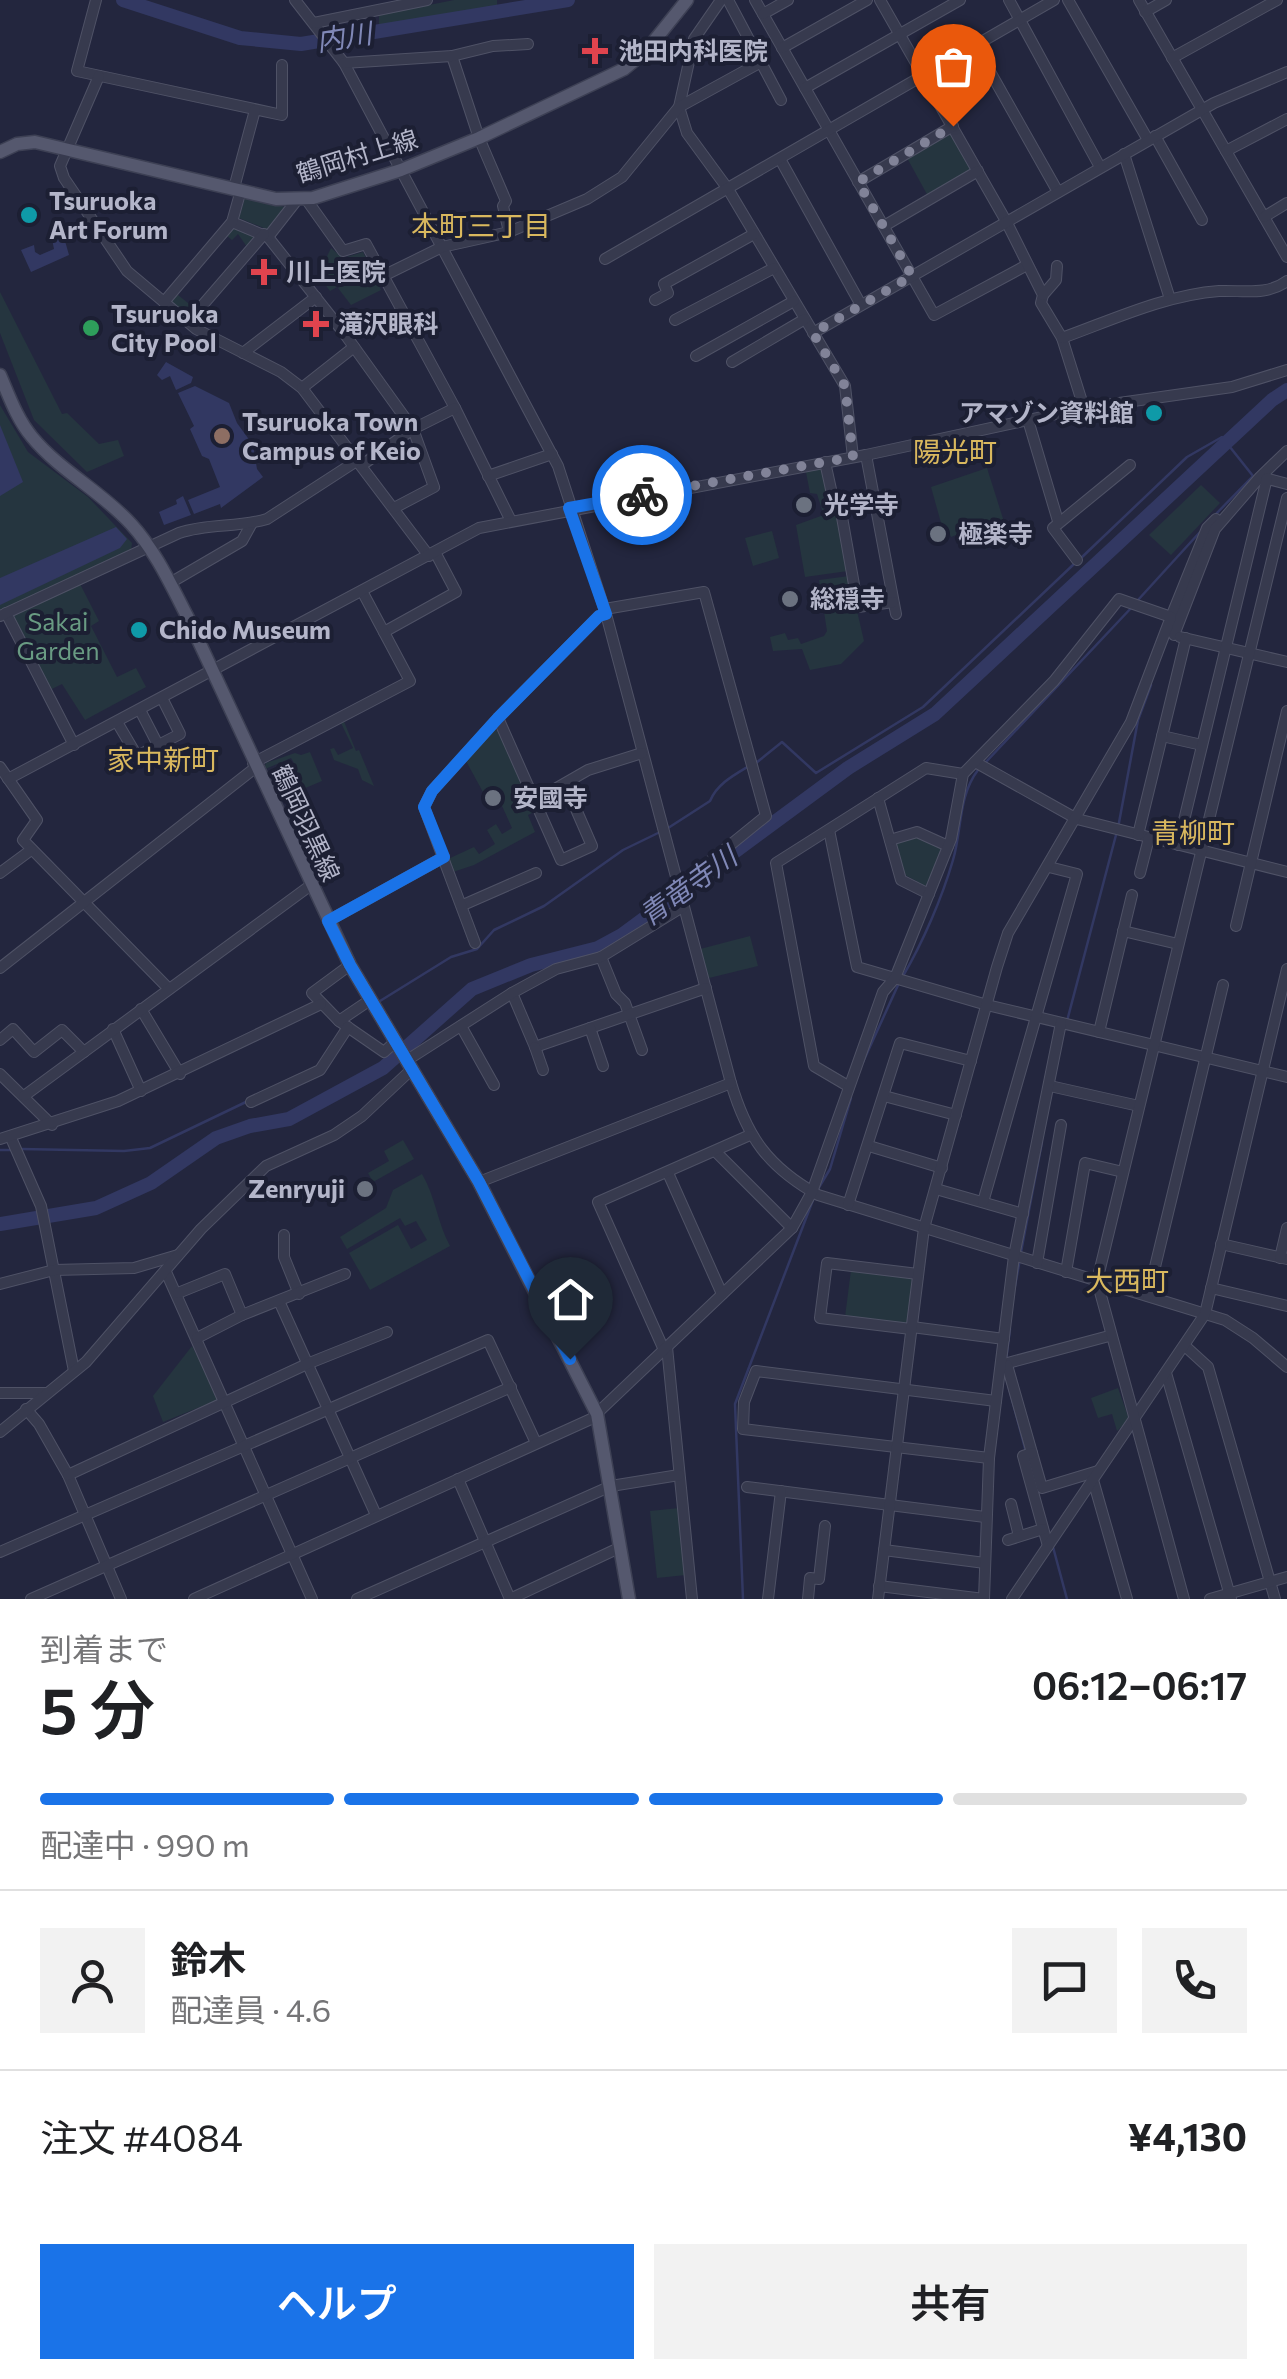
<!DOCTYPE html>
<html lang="ja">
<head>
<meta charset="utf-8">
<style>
	:root { --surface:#fff; --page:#f2f2f2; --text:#202124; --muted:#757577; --line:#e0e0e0; --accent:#1a73e8 }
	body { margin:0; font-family:Commissioner,"Noto Sans JP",sans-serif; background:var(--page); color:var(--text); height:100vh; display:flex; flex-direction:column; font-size:38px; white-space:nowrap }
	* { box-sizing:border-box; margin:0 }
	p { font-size:32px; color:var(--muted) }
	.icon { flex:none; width:55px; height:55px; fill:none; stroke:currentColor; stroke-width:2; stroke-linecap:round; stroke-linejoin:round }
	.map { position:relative; height:1599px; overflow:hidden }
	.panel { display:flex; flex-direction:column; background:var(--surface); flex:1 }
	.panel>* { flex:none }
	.pin { position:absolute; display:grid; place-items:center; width:85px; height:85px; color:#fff; margin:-102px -42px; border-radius:50% 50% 50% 0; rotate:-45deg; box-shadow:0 0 10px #0007 }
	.pin .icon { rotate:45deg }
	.courier { position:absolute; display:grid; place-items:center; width:100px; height:100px; margin:-50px; border:8px solid #1a73e8; border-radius:50%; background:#fff; color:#222; box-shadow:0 2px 12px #0007 }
	.overview em { font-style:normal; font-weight:600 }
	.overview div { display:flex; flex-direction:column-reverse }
	.overview { display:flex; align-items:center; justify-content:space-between; height:170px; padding:0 40px }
	h1 { font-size:65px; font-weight:600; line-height:75px }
	.bar { display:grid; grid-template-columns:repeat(4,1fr); gap:15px 10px; align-content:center; height:120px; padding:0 40px }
	.bar i { height:12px; border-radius:8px; background:var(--line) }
	.bar .on { background:var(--accent) }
	.bar p { grid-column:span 4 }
	.line { display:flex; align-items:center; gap:25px; padding:0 40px; border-top:2px solid var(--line) }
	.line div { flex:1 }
	.round { display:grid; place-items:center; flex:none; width:105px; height:105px; border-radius:0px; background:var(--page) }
	.button { display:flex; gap:20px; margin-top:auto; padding:20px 40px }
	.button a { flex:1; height:115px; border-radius:0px; background:var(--accent); color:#fff; font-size:40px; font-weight:600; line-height:115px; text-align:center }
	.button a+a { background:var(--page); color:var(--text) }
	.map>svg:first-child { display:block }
</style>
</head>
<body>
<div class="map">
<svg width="1287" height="1599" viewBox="0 0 1287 1599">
	<rect width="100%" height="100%" fill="#23263e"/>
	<g fill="#25353f">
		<polygon points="454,0 497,0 497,8 379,30 379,15"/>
		<polygon points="944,133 952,135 970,167 967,176 929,198 906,156"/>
		<polygon points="245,197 289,208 271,231 239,218"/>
		<polygon points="236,228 253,234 254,241 191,312 185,314 172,302 173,296 178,295 193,307 247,247 238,234 232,240 227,236 230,229"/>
		<polygon points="331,248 343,258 363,252 371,268 330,291 318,275"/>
		<polygon points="372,270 381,290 351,305 338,288"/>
		<polygon points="0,292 62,414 67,413 99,444 118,440 124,456 87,472 34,420 0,333"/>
		<polygon points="0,405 28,452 88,497 132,543 131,551 0,612"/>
		<polygon points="824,465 832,512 834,506 837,508 848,571 805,577 796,525 829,513 823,513 817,494 810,493 805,467"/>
		<polygon points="987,468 1006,528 986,550 972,529 951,537 948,530 943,530 931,487"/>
		<polygon points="1201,485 1220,503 1171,555 1149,535"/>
		<polygon points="772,531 779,558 753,566 745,538"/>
		<polygon points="849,576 864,641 841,664 810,670 802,649 773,651 770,637 785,633 788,640 798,638 801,644 824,636 827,631 819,580"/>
		<polygon points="79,582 99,621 91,626 117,677 136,668 146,687 85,720 62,684 48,691 9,616"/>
		<polygon points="343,719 356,751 359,750 374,786 362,780 358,769 334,760 330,749 334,748 338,755 353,748 341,723 337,725"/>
		<polygon points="495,730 499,730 536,811 528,815 535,832 474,865 453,872 448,859 474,847 479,854 495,844 487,830 496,824 502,834 512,828 497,795 492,796 489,792 484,794 466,761"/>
		<polygon points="310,752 322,781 296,792 288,772 297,768 291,758 263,770 266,763 295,753 301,755"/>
		<polygon points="916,835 944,847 929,888 905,875 894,843"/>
		<polygon points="750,936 758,966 709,978 700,949"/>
		<polygon points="403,1140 414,1159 373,1182 368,1173 389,1161 384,1151"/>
		<path d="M422 1174C436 1198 437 1222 450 1246L370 1290 349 1253 398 1225 411 1249 427 1240 416 1221 405 1226 400 1218 347 1249 340 1237 386 1208 393 1190Z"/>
		<polygon points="851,1270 914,1278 907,1326 845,1317"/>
		<polygon points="192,1346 220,1399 163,1422 153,1396"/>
		<polygon points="1118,1388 1129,1419 1117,1431 1112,1414 1098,1418 1091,1398"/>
		<polygon points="679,1508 686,1575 657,1578 650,1511"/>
	</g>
	<g fill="#323862">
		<polygon points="63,234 69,255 31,272 21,250 34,245 35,252 40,255 54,249 52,239"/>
		<polygon points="166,362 193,377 191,383 176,390 170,376 162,380 157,375"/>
		<polygon points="195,386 229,403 237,423 253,445 257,469 263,477 221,508 220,504 194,514 188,500 220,487 209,459 202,456 190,429 194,426 178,393"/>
		<polygon points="0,425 23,482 0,496"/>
		<polygon points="183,496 191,515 164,525 159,512 177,504 176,500"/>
		<polygon points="116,527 127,539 120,548 0,605 0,578"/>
	</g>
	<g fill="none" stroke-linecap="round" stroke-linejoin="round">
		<g stroke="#323862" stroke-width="2.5">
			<polyline points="1080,559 1187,457 1222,437 1253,476 1215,515"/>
			<polyline points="1138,600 1200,532"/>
			<polyline points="756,763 782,742 816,773 923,707 1074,564"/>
			<polyline points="984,764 1133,606"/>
			<polyline points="1118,828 1138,720 1151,685"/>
			<path d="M665 830 710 801C717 784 734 775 749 766"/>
			<path d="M903 976C923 942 942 898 953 860 962 830 958 796 978 770"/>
			<polyline points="380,1001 451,957 477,949 494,930 544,906 623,850 658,833"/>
			<polyline points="1067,1021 1116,835"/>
			<polyline points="863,1062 899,983"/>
			<polyline points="22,1149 124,1151 150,1148 248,1101"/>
			<polyline points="0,1150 14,1150"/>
			<polyline points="818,1189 830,1169 851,1098"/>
			<polyline points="1021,1252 1042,1142"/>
			<polyline points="1015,1286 1020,1259"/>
			<polyline points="1006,1360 1010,1329"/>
			<polyline points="1005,1373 1026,1452"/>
			<polyline points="1053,1547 1067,1599"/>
			<polyline points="743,1599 735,1404 813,1200"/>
		</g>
		<g stroke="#323862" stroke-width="14">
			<polyline points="123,0 240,38 301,44 568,0"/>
			<polyline points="0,1224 96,1208 151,1183 216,1138 250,1126 289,1119 383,1068 472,989 531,965 598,948 622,935 848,768 935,714 1272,400 1287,390"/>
		</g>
		<g stroke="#4f5266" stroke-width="12">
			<g id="minor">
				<polyline points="96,0 77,71 282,115 282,65"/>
				<path d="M295 0 344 63 558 466 606 614 731 1083C747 1137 768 1167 818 1195L1225 1320 1253 1338 1287 1367"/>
				<polyline points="721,0 694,39 679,107 687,133 728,189 845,386 853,457"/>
				<polyline points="728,0 781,100"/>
				<polyline points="755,0 934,315 1027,265"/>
				<polyline points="880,0 1006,221 1043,295 1041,303 1062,338 1084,408"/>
				<polyline points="1009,0 1100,167"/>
				<polyline points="1068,0 1148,140"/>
				<polyline points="1139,0 1287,257"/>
				<polyline points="1145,12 1166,0"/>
				<polyline points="763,14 788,0"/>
				<polyline points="314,23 427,0"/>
				<polyline points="975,45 1058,192"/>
				<polyline points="782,48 867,0"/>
				<polyline points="452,56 479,138 506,201 503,206 509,232"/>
				<polyline points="1172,58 1277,0"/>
				<polyline points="344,63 452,56 493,46 528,44"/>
				<polyline points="99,76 60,166 64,178 127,271 196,329 281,372 302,388 429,556"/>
				<polyline points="805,88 960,0"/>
				<polyline points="1155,136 1202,220"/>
				<polyline points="1226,151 1287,119"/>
				<polyline points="1124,154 1170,299"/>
				<polyline points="780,159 861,305"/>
				<polyline points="858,182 953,126"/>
				<polyline points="234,188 255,110"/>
				<polyline points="306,199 343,251 366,244 455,408 511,521"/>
				<polyline points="1264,217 1287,203"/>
				<polyline points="232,222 268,237 344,333 413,429 434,487 394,508"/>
				<polyline points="884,226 978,171"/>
				<polyline points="268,237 297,200"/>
				<polyline points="605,259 1054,0"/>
				<polyline points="383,276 442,247 509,232 587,199 622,177 679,107 761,62"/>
				<polyline points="1043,295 1056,280 1057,266"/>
				<polyline points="655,300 668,293 664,284 754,234"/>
				<polyline points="164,302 232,222 241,190"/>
				<polyline points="675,320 774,268"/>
				<polyline points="188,322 264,234"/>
				<polyline points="813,333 1214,103 1287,72"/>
				<path d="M1062 338C1112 320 1165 295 1219 291 1243 290 1267 296 1287 281"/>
				<polyline points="243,353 316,297"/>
				<polyline points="696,356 794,301"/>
				<polyline points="732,362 805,319"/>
				<polyline points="302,388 354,347"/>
				<polyline points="1028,420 1058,521"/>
				<polyline points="866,455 896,614"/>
				<polyline points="825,462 834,503 840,506 858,607 893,602"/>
				<polyline points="362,465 413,429 455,408"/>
				<polyline points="488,476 552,454"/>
				<polyline points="1261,477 1287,484"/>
				<polyline points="840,506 873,497"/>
				<polyline points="1077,560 1053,528 1130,465"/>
				<polyline points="170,583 242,541 252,523"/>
				<polyline points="605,609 704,592 766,816 692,876 677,883"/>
				<polyline points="6,613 74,745"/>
				<path d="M0 616 179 533C208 523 238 528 267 519L358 460"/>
				<polyline points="1171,617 1207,528 1216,519"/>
				<polyline points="384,632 456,592 435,552"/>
				<polyline points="1174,635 1215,529 1260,477 1287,451"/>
				<polyline points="1180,637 1287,662"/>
				<polyline points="140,710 158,745"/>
				<polyline points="498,718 561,860 592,846 565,784"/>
				<polyline points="117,722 137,756 180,734 162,698"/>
				<polyline points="1162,736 1202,745"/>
				<polyline points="975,762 1077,819 1287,872"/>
				<polyline points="253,763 410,681 362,591"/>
				<polyline points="0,767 37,820 23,840 169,989"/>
				<polyline points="8,779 479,528 866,455 1084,408 1232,387 1287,370"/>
				<polyline points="878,798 901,880 929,894"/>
				<polyline points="534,801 588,770 642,753"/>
				<polyline points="829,830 857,967 987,1005 1287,1077"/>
				<polyline points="1138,835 1186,638"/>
				<polyline points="890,840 917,832 948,846"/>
				<polyline points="1178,845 1267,478"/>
				<polyline points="0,873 31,850"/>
				<polyline points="1140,873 1149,838"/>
				<polyline points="463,905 536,873"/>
				<polyline points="328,921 444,857"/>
				<polyline points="1236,926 1287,711"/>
				<polyline points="1123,931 1178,944"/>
				<polyline points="475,943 424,807 432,791 498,718 599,616 606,614"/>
				<polyline points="601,957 616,994 625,1003 642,1050"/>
				<polyline points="350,965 312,993 339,1021 384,1052 395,1042"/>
				<polyline points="0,968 255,768"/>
				<polyline points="512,993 535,1047 706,988"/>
				<polyline points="141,1009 180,1074"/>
				<polyline points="339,1021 370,1000"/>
				<polyline points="461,1026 494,1085"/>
				<polyline points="590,1028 603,1066"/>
				<polyline points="113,1029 141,1091"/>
				<polyline points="1099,1032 1132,895"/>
				<polyline points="0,1040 13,1029 34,1052 62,1030 84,1052"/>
				<polyline points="535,1047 543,1070"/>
				<polyline points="412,1057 512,993 556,969 601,957 684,906"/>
				<polyline points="0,1074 52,1125"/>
				<polyline points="848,1086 814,1066 776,863 926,768 963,774"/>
				<polyline points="1050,1086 1139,1106"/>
				<polyline points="24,1096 311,885"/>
				<polyline points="884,1096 956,1115"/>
				<polyline points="251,1102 320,1070 348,1027"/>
				<polyline points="11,1138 41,1206 74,1371"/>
				<polyline points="0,1139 118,1101 321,1004"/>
				<polyline points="869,1146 942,1168"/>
				<polyline points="716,1152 792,1228"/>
				<polyline points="668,1173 722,1294"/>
				<polyline points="479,1182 731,1083"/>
				<polyline points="936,1189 1023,1214"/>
				<polyline points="983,1202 1077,874 1049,867"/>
				<polyline points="848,1205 900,1043 971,1061"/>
				<polyline points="284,1235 284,1257 299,1294"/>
				<polyline points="1221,1244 1287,1259"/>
				<polyline points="1280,1258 1287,1228"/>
				<polyline points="1037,1263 1061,1125"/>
				<polyline points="166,1272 312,1599"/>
				<polyline points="1066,1272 1085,1163 1123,1172"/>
				<polyline points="0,1284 54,1270 134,1268 178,1255"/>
				<polyline points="1211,1288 1287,1306"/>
				<polyline points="178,1293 225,1274 242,1315"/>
				<polyline points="1148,1296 1223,985"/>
				<polyline points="279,1301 376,1515"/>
				<polyline points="912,1327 1004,1339"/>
				<polyline points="911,1329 820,1318 827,1263 918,1274"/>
				<polyline points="197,1338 242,1315 345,1274"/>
				<polyline points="1185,1346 1208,1367 1275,1599"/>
				<polyline points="667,1347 692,1599"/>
				<polyline points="664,1350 598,1202 750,1135"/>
				<polyline points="1004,1364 1109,1336"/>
				<polyline points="1007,1365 1042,1488 1098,1471"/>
				<polyline points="1166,1373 1231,1599"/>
				<polyline points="0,1393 46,1393"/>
				<polyline points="26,1409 39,1424 68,1475 121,1599"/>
				<polyline points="0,1432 86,1362 201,1229 266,1166 334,1135 362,1116 411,1070"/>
				<polyline points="1032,1453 1023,1456 1048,1546"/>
				<polyline points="989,1458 743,1429 744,1402 756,1371 996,1401"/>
				<polyline points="68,1475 307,1364 387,1332"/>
				<polyline points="458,1479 510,1599 621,1547"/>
				<polyline points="1093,1480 1127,1599"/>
				<polyline points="747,1487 985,1517"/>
				<polyline points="1011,1504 1019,1536"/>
				<polyline points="1008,1540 1043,1529"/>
				<polyline points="884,1550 985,1563"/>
				<polyline points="0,1552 488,1340 536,1443"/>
				<polyline points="879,1586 984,1599 989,1458 1014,1256 1061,1023"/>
				<polyline points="31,1599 511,1387"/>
				<polyline points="194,1599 591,1419 792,1228 812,1192 883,992 895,978 951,839 963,774 1054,681 1119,599 1171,617 1131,722 1008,933 997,967 924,1228 878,1599"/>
				<polyline points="357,1599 611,1486 679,1475"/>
				<polyline points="768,1599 781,1491"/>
				<polyline points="808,1599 810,1578 819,1579 825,1526"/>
				<polyline points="1012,1599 1205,1314 1287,969"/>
				<polyline points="1184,1599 1097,1281 1287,498"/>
				<polyline points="1210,1599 1287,1577"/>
			</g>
		</g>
		<g stroke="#3d4054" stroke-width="15">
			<g id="major">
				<polyline points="0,152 17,144 35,142 276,199 313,198 401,170 479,138 624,69 646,51 687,0"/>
				<path d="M0 375C9 396 17 419 32 437 60 471 101 491 131 524 155 550 171 585 187 616L350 965 479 1182 597 1414 629 1599"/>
			</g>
		</g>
		<use href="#minor" stroke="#373a4e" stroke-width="10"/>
		<use href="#major" stroke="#55586e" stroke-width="12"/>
	</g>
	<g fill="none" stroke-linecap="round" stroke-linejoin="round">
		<polyline stroke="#818398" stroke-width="10" stroke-dasharray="0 18" points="642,495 853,457 845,386 813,333 912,276 858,182 953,126"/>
		<polyline stroke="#1a73e8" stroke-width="12" points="570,1359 479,1182 350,965 328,921 444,857 424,807 432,791 498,718 599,616 606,614 569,508 642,495"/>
	</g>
	<g fill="#e0444e" stroke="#1c1f33" stroke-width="4">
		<path d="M590 36h10v10h10v10h-10v10h-10v-10h-10v-10h10z"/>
		<path d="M259 257h10v10h10v10h-10v10h-10v-10h-10v-10h10z"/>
		<path d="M311 309h10v10h10v10h-10v10h-10v-10h-10v-10h10z"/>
	</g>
	<g fill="#0f9aa8" stroke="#1c1f33" stroke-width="4">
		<circle cx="29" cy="215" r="10"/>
		<circle cx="1154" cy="413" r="10"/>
		<circle cx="139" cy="630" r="10"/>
	</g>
	<circle fill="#2e9e5b" stroke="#1c1f33" stroke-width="4" cx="91" cy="328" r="10"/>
	<circle fill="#8d6e63" stroke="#1c1f33" stroke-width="4" cx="222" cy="436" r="10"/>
	<g fill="#6b7280" stroke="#1c1f33" stroke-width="4">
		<circle cx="804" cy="505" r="10"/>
		<circle cx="938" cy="534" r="10"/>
		<circle cx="790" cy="599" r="10"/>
		<circle cx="493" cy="798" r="10"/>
		<circle cx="365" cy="1189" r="10"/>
	</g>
	<g text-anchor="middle" stroke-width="8" stroke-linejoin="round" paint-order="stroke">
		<g font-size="25" font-weight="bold" fill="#b3b5c9" stroke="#1c1f33" text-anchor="start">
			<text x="618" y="60">池田内科医院</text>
			<text x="49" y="210">Tsuruoka<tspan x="49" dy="29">Art Forum</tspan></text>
			<text x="286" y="281">川上医院</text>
			<text x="111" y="323">Tsuruoka<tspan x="111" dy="29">City Pool</tspan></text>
			<text x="338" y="333">滝沢眼科</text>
			<text x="1134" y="422" text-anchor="end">アマゾン資料館</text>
			<text x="242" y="431">Tsuruoka Town<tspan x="242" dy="29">Campus of Keio</tspan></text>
			<text x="824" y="514">光学寺</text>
			<text x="958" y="543">極楽寺</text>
			<text x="810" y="608">総穏寺</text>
			<text x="159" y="639">Chido Museum</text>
			<text x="513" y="807">安國寺</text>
			<text x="345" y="1198" text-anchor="end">Zenryuji</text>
		</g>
		<g font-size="25" fill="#b3b5c9" stroke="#1c1f33">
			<text transform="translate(357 156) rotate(-17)" y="9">鶴岡村上線</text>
			<text transform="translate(306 823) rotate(65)" y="9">鶴岡羽黒線</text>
		</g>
		<g font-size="25" fill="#699b83" stroke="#1c1f33">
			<text x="58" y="631">Sakai<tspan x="58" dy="29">Garden</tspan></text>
		</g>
		<g font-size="28" font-style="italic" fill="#8088b7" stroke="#1c1f33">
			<text transform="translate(344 37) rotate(-9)" y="10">内川</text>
			<text transform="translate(688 886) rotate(-36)" y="10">青竜寺川</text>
		</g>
		<g font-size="28" fill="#d9b85e" stroke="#1c1f33">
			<text x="481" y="236">本町三丁目</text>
			<text x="955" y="462">陽光町</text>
			<text x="163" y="770">家中新町</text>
			<text x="1193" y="843">青柳町</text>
			<text x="1127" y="1291">大西町</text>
		</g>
	</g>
</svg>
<div class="pin" style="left:953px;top:126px;background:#ea580c"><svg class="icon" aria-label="bag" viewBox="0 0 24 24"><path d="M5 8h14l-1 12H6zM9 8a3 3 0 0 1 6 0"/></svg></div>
<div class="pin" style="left:570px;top:1359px;background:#1f2937"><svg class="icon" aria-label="home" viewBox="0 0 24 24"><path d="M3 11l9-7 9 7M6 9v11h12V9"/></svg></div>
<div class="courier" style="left:642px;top:495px"><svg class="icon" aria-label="bike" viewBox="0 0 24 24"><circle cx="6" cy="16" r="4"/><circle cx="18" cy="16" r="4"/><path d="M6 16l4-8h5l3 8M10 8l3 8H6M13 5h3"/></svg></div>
</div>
<section class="panel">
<div class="overview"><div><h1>5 分</h1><p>到着まで</p></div><em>06:12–06:17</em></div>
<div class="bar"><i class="on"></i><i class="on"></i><i class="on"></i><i></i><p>配達中 · 990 m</p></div>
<div class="line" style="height:180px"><a class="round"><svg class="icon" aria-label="person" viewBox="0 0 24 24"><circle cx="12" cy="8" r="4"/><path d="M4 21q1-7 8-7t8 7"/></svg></a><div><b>鈴木</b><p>配達員 · 4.6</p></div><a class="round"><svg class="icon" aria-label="chat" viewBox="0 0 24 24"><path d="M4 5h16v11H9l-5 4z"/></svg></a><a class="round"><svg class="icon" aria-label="phone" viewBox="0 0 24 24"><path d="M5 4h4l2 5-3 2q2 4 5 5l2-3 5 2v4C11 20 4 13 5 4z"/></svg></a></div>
<div class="line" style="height:130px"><div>注文 #4084</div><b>¥4,130</b></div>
<div class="button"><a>ヘルプ</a><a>共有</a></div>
</section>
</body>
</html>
